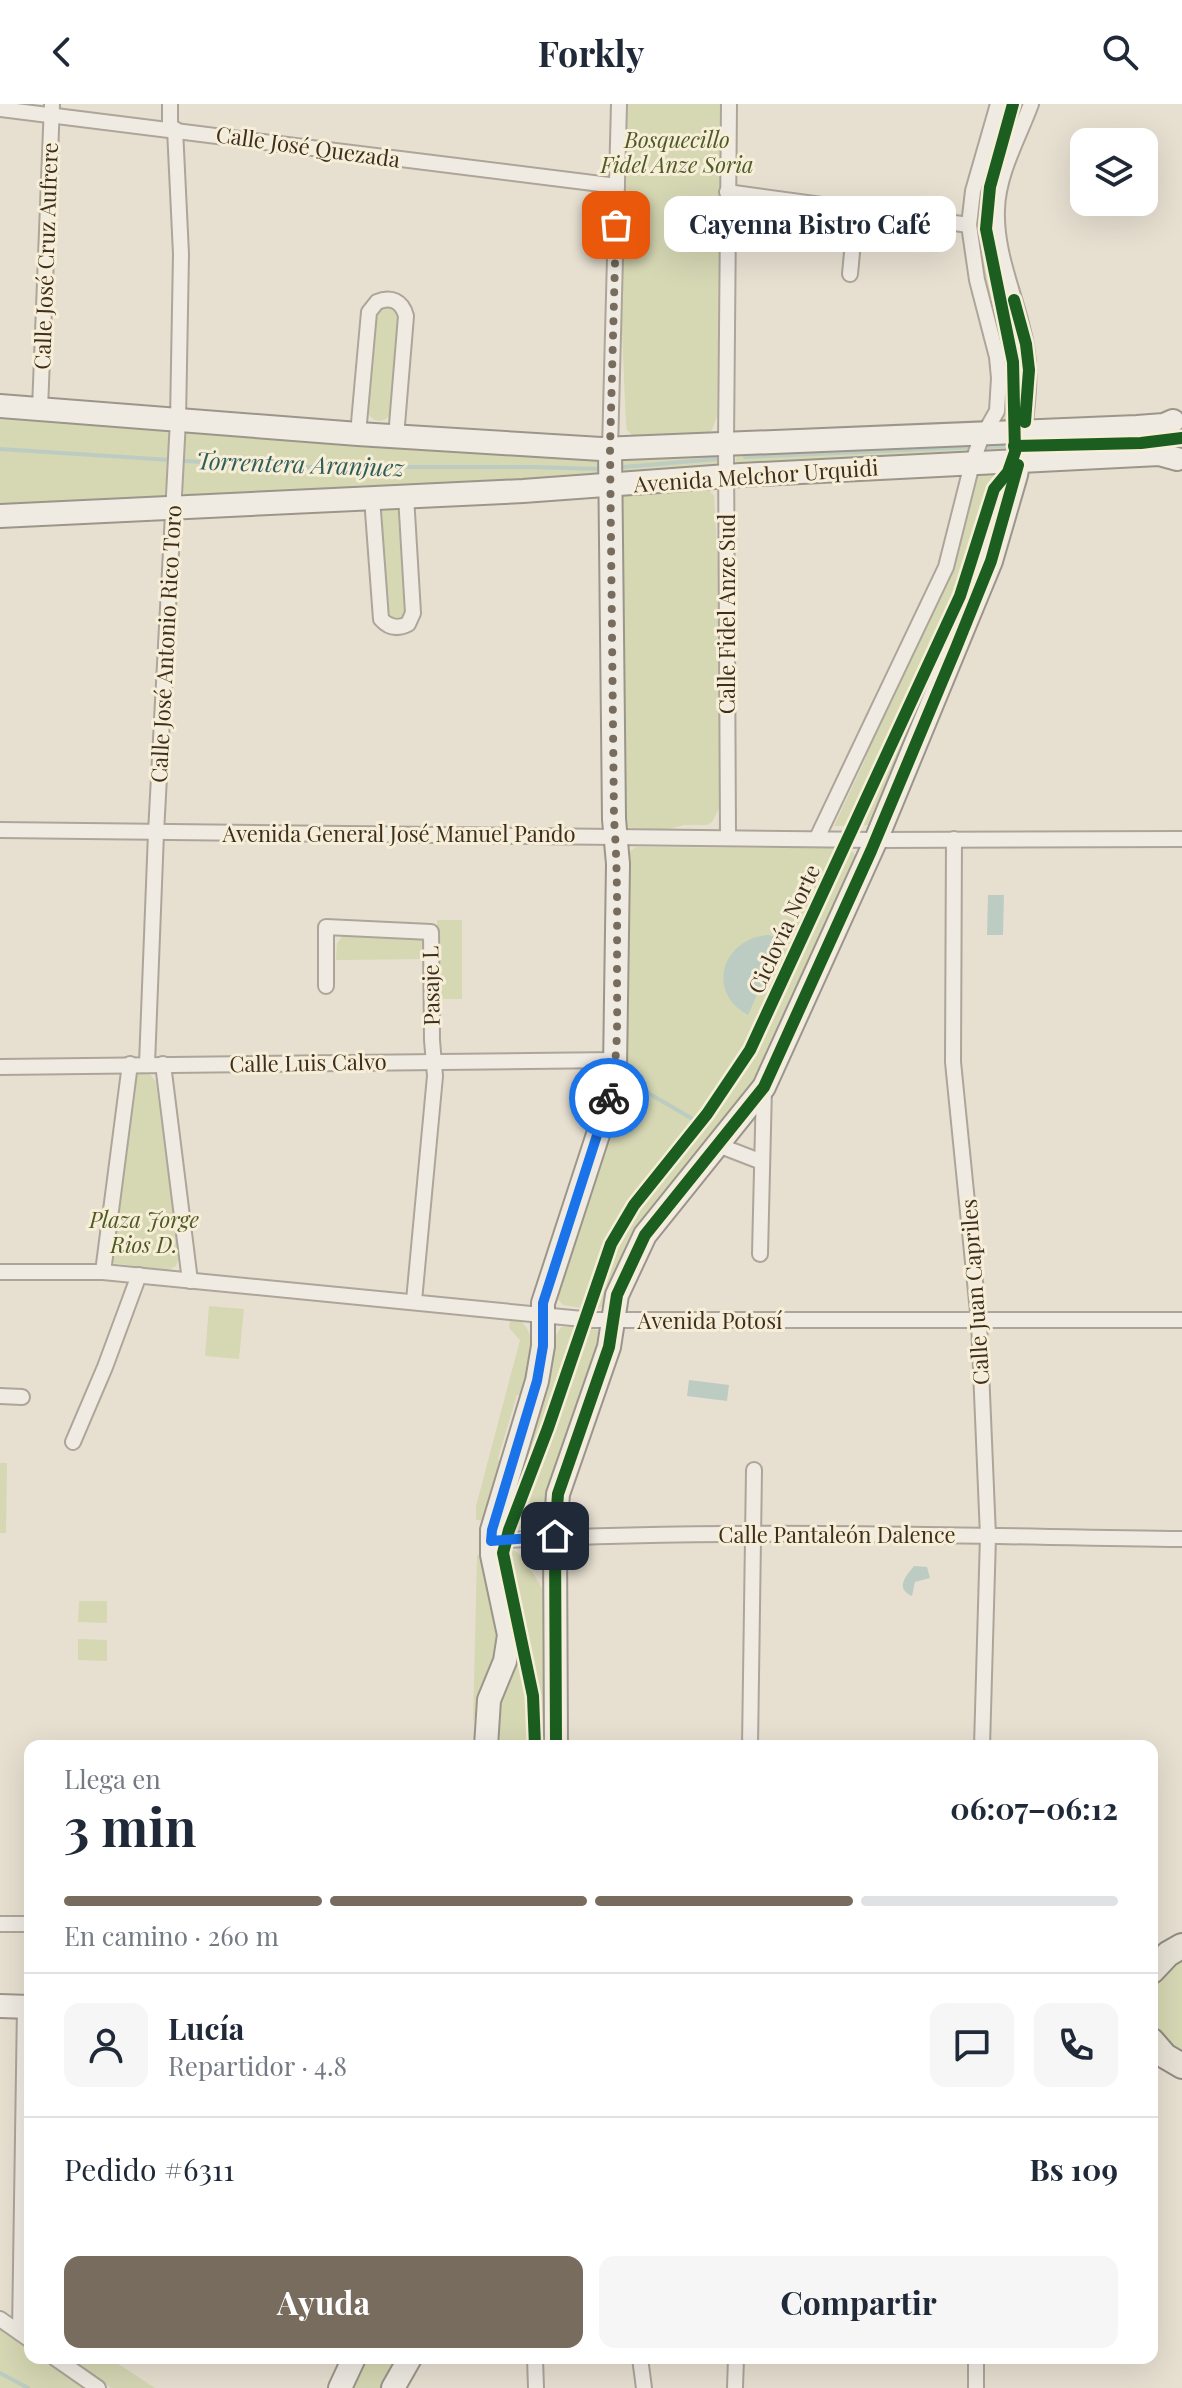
<!DOCTYPE html>
<html lang="es">
<head>
<meta charset="utf-8">
<style>
	:root { --surface:#fff; --page:#f6f6f7; --text:#1f2937; --muted:#747a83; --line:#e0e1e3; --accent:#786c5e }
	body { margin:0; font-family:"Playfair Display",serif; background:var(--page); color:var(--text); height:100vh; display:flex; flex-direction:column; font-size:30px; white-space:nowrap }
	* { box-sizing:border-box; margin:0 }
	p { font-size:26px; color:var(--muted) }
	.icon { flex:none; width:44px; height:44px; fill:none; stroke:currentColor; stroke-width:2; stroke-linecap:round; stroke-linejoin:round }
	.map { position:relative; flex:1; overflow:hidden }
	.side { position:absolute; left:24px; top:1636px; width:1134px; height:624px; display:flex; flex-direction:column; background:var(--surface); border-radius:16px; box-shadow:0 8px 32px #0002 }
	.side>* { flex:none }
	.fabs { position:absolute; left:1070px; top:24px; display:grid; gap:16px }
	.fabs a { display:grid; place-items:center; width:88px; height:88px; border-radius:16px; background:var(--surface); box-shadow:0 8px 32px #0002; font-size:40px }
	.pin { position:absolute; display:grid; place-items:center; width:68px; height:68px; color:#fff; margin:-34px; border-radius:16px; box-shadow:0 4px 12px #0006 }
	.courier { position:absolute; display:grid; place-items:center; width:80px; height:80px; margin:-40px; border:6px solid #1a73e8; border-radius:50%; background:#fff; color:#222; box-shadow:0 2px 10px #0007 }
	.bubble { position:absolute; height:56px; border-radius:16px; background:var(--surface); box-shadow:0 8px 32px #0002; font-size:26px; font-weight:700; line-height:56px; text-align:center }
	.head em { font-style:normal; font-weight:700 }
	.head div { display:flex; flex-direction:column-reverse }
	.head { display:flex; align-items:center; justify-content:space-between; height:136px; padding:0 40px }
	h1 { font-size:52px; font-weight:700; line-height:60px }
	.bar { display:grid; grid-template-columns:repeat(4,1fr); gap:12px 8px; align-content:center; height:96px; padding:0 40px }
	.bar i { height:10px; border-radius:6px; background:var(--line) }
	.bar .selected { background:var(--accent) }
	.bar p { grid-column:span 4 }
	.line { display:flex; align-items:center; gap:20px; padding:0 40px; border-top:2px solid var(--line) }
	.line div { flex:1 }
	.round { display:grid; place-items:center; flex:none; width:84px; height:84px; border-radius:16px; background:var(--page) }
	.cta { display:flex; gap:16px; margin-top:auto; padding:16px 40px }
	.cta a { flex:1; height:92px; border-radius:16px; background:var(--accent); color:#fff; font-size:32px; font-weight:700; line-height:92px; text-align:center }
	.cta a+a { background:var(--page); color:var(--text) }
	header { display:flex; justify-content:space-between; align-items:center; height:104px; padding:0 40px; background:var(--surface); font-size:36px; font-weight:700 }
	.map>svg:first-child { display:block }
</style>
</head>
<body>
<header><svg class="icon" aria-label="back" viewBox="0 0 24 24"><path d="M15 5l-7 7 7 7"/></svg>Forkly<svg class="icon" aria-label="search" viewBox="0 0 24 24"><circle cx="10" cy="10" r="6"/><path d="M15 15l6 6"/></svg></header>
<div class="map">
<svg width="1182" height="2284" viewBox="0 0 1182 2284">
	<rect width="100%" height="100%" fill="#e7e0d1"/>
	<g fill="#d6d7b3">
		<path d="M620 0H727L730 62 720 76V124L725 135 723 147 720 148 719 192 722 196 719 211 717 312 712 326 707 330 635 334 627 326 626 320 621 204 617 202C613 178 600 148 612 128Z"/>
		<polygon points="1003,0 1025,0 995,79 1023,261 1021,317 1002,318 1005,270 975,128 978,93"/>
		<path d="M384 202 396 205 400 212 392 309C384 320 373 319 367 308L375 210Z"/>
		<polygon points="0,312 165,324 169,329 165,394 0,404"/>
		<path d="M189 326 601 353V373L188 396C174 380 182 348 186 329Z"/>
		<polygon points="1009,336 1010,348 736,361 736,351 742,347"/>
		<polygon points="712,350 717,352 719,362 717,366 624,373 618,368 618,357 622,353"/>
		<polygon points="1001,367 1006,378 998,417 870,721 834,722 865,656 869,639 900,579 951,465 964,424 973,373 976,369"/>
		<polygon points="706,383 714,392 719,477 722,482 722,491 719,493 720,617 724,628 721,643 721,701 712,718 707,721 684,721 665,726 619,723 620,396 627,388"/>
		<polygon points="397,402 401,407 407,512 404,518 387,516 380,408 384,403"/>
		<polygon points="636,743 839,744 852,747 857,754 762,974 609,1185 602,1203 595,1206 563,1201 555,1192 612,1010 626,750"/>
		<rect x="437" y="816" width="25" height="79"/>
		<polygon points="342,832 422,833 425,837 426,855 336,856 337,840"/>
		<polygon points="133,967 149,969 156,978 179,1153 176,1162 168,1166 111,1159 114,1144 110,1131"/>
		<polygon points="209,1202 244,1205 239,1255 205,1252"/>
		<path d="M510 1216 522 1218C540 1237 529 1268 524 1292L517 1291 498 1354 503 1365 486 1417 476 1416V1402L520 1236 509 1224Z"/>
		<polygon points="571,1222 598,1226 602,1230 545,1422 503,1427 556,1231 561,1223"/>
		<polygon points="0,1359 7,1359 6,1429 0,1429"/>
		<polygon points="514,1446 524,1454 546,1491 549,1642 494,1642 495,1607 511,1559 495,1447"/>
		<polygon points="477,1451 485,1451 501,1524 500,1550 473,1618"/>
		<polygon points="79,1497 107,1497 107,1519 78,1518"/>
		<polygon points="78,1535 107,1536 107,1557 78,1556"/>
		<path d="M1182 1852V1952C1140 1919 1140 1886 1182 1852Z"/>
		<polygon points="0,2224 30,2245 30,2254 49,2254 88,2284 0,2284"/>
		<polygon points="68,2254 109,2254 155,2284 111,2284"/>
		<polygon points="363,2254 404,2254 387,2284 349,2284"/>
	</g>
	<g fill="#bcccc2">
		<polygon points="988,791 1004,791 1003,831 987,831"/>
		<path d="M769 831 782 835 748 911C705 888 722 834 769 831Z"/>
		<polygon points="689,1276 729,1281 727,1297 687,1292"/>
		<path d="M914 1462 927 1463 930 1474 915 1478 912 1492C894 1484 907 1471 914 1462Z"/>
	</g>
	<g fill="none" stroke-linecap="round" stroke-linejoin="round">
		<g stroke="#bcccc2" stroke-width="4">
			<polyline points="984,343 1009,342"/>
			<polyline points="0,345 280,363 533,363 600,365"/>
			<polyline points="745,353 975,343"/>
			<polyline points="624,363 717,355"/>
			<polyline points="626,977 630,979"/>
			<polyline points="643,986 691,1014"/>
			<polyline points="0,2269 28,2284"/>
		</g>
		<g stroke="#ada599" stroke-width="18">
			<g id="street">
				<polyline points="0,5 617,82"/>
				<polyline points="170,24 170,0"/>
				<polyline points="727,88 969,121"/>
				<polyline points="850,170 856,106"/>
				<polyline points="40,305 52,0"/>
				<path d="M1024 328C1027 299 1031 271 1026 242 1018 196 995 152 997 105 998 69 1019 33 1031 0"/>
				<path d="M358 330 369 208 377 198C391 192 402 197 406 212L396 333"/>
				<polyline points="610,345 619,0"/>
				<path d="M372 394 381 515C389 524 398 525 408 520L413 509 406 392"/>
				<polyline points="0,726 876,736 1182,735"/>
				<polyline points="728,732 726,340 729,0"/>
				<polyline points="817,734 946,463 972,360 980,337 997,307 999,274 997,253 977,176 969,121 973,87 998,0"/>
				<polyline points="954,735 953,958 979,1218 988,1432 982,1642"/>
				<polyline points="326,882 326,823 431,828 432,936 435,972 414,1197"/>
				<polyline points="147,960 156,729 178,316 181,150 175,25"/>
				<polyline points="163,960 190,1177"/>
				<polyline points="0,963 616,956"/>
				<polyline points="718,1041 762,1058"/>
				<polyline points="760,1150 764,983"/>
				<polyline points="0,1168 103,1168 593,1216 1182,1216"/>
				<polyline points="103,1168 130,960"/>
				<polyline points="0,1292 22,1293"/>
				<polyline points="73,1338 105,1263 139,1171"/>
				<path d="M491 1437C721 1424 952 1432 1182 1435"/>
				<polyline points="750,1642 754,1366"/>
				<polyline points="0,1820 30,1820"/>
				<polyline points="0,2215 30,2236"/>
				<polyline points="20,2229 25,1903"/>
				<polyline points="55,2254 98,2284"/>
				<polyline points="535,2254 536,2284"/>
				<polyline points="640,2254 644,2284"/>
				<polyline points="735,2284 736,2254"/>
				<polyline points="976,2284 976,2254"/>
			</g>
		</g>
		<g stroke="#9c958a" stroke-width="26">
			<g id="secondary">
				<polyline points="0,302 358,330 601,345 1137,323 1164,321 1173,317"/>
				<polyline points="0,412 523,387 741,371 1159,350 1177,355"/>
				<polyline points="486,1642 489,1596 505,1557 509,1531 492,1451 492,1426 537,1277 543,1242 543,1199 606,1006 615,964 618,760 614,715 610,345"/>
				<polyline points="556,1642 555,1432 558,1390 609,1243 617,1191 645,1131 764,983 876,736 991,457 1016,371 1024,328"/>
				<polyline points="0,1902 30,1903"/>
				<polyline points="340,2284 354,2254"/>
				<polyline points="393,2284 410,2254"/>
			</g>
		</g>
		<g stroke="#928b80" stroke-width="28">
			<g id="primary">
				<polyline points="1152,1867 1168,1850 1182,1842"/>
				<polyline points="1152,1937 1165,1952 1182,1962"/>
			</g>
		</g>
		<use href="#street" stroke="#efebe3" stroke-width="14"/>
		<use href="#secondary" stroke="#efebe3" stroke-width="22"/>
		<use href="#primary" stroke="#e6e1d4" stroke-width="24"/>
		<g stroke="#f7eed8" stroke-width="17">
			<g id="cycleway">
				<polyline points="1014,196 1026,240 1029,266 1025,318"/>
				<polyline points="1014,342 1141,339 1182,334"/>
				<polyline points="535,1642 533,1592 503,1449 509,1426 548,1324 611,1140 634,1101 707,1010 750,946 960,492 994,385 1008,368 1015,348 1013,258 986,125 990,83 1013,0"/>
				<polyline points="556,1642 555,1432 558,1390 609,1243 617,1191 645,1131 764,983 871,747 956,544 991,457 1018,361"/>
			</g>
		</g>
		<use href="#cycleway" stroke="#1b5e20" stroke-width="12"/>
	</g>
	<g fill="none" stroke-linecap="round" stroke-linejoin="round">
		<path stroke="#786c5e" stroke-width="8" stroke-dasharray="0 14.4" d="M609 994C619 954 617 912 617 871 617 819 618 767 614 715L610 345 616 121"/>
		<polyline stroke="#1a73e8" stroke-width="10" points="555,1432 491,1437 492,1426 537,1277 543,1242 543,1199 609,994"/>
	</g>
	<g text-anchor="middle" stroke-width="6" stroke-linejoin="round" paint-order="stroke">
		<g font-size="22" font-style="italic" fill="#4d5a26" stroke="#f7eed8">
			<text x="677" y="44">Bosquecillo<tspan x="677" dy="25">Fidel Anze Soria</tspan></text>
			<text x="144" y="1124">Plaza Jorge<tspan x="144" dy="25">Rios D.</tspan></text>
		</g>
		<g font-size="22" fill="#3d2e20" stroke="#f7eed8">
			<text transform="translate(308 43) rotate(8)" y="8">Calle José Quezada</text>
			<text transform="translate(46 152) rotate(-88)" y="8">Calle José Cruz Aufrere</text>
			<text transform="translate(756 372) rotate(-4)" y="8">Avenida Melchor Urquidi</text>
			<text transform="translate(727 510) rotate(-90)" y="8">Calle Fidel Anze Sud</text>
			<text transform="translate(166 540) rotate(-87)" y="8">Calle José Antonio Rico Toro</text>
			<text x="399" y="738">Avenida General José Manuel Pando</text>
			<text transform="translate(784 825) rotate(-65)" y="8">Ciclovía Norte</text>
			<text transform="translate(431 882) rotate(-91)" y="8">Pasaje L</text>
			<text transform="translate(308 959) rotate(-1)" y="8">Calle Luis Calvo</text>
			<text transform="translate(975 1188) rotate(-94)" y="8">Calle Juan Capriles</text>
			<text x="710" y="1225">Avenida Potosí</text>
			<text x="837" y="1439">Calle Pantaleón Dalence</text>
		</g>
		<g font-size="24" font-style="italic" fill="#2f5d5a" stroke="#f7eed8">
			<text transform="translate(300 361) rotate(2)" y="8">Torrentera Aranjuez</text>
		</g>
	</g>
</svg>
<div class="fabs">
<a><svg class="icon" aria-label="layers" viewBox="0 0 24 24"><path d="M12 4l9 5-9 5-9-5zM3 14l9 5 9-5"/></svg></a>
</div>
<div class="pin" style="left:616px;top:121px;background:#ea580c"><svg class="icon" aria-label="bag" viewBox="0 0 24 24"><path d="M5 8h14l-1 12H6zM9 8a3 3 0 0 1 6 0"/></svg></div>
<div class="pin" style="left:555px;top:1432px;background:#1f2937"><svg class="icon" aria-label="home" viewBox="0 0 24 24"><path d="M3 11l9-7 9 7M6 9v11h12V9"/></svg></div>
<div class="courier" style="left:609px;top:994px"><svg class="icon" aria-label="bike" viewBox="0 0 24 24"><circle cx="6" cy="16" r="4"/><circle cx="18" cy="16" r="4"/><path d="M6 16l4-8h5l3 8M10 8l3 8H6M13 5h3"/></svg></div>
<div class="bubble" style="left:664px;top:92px;width:292px">Cayenna Bistro Café</div>
<section class="side">
<div class="head"><div><h1>3 min</h1><p>Llega en</p></div><em>06:07–06:12</em></div>
<div class="bar"><i class="selected"></i><i class="selected"></i><i class="selected"></i><i></i><p>En camino · 260 m</p></div>
<div class="line" style="height:144px"><a class="round"><svg class="icon" aria-label="person" viewBox="0 0 24 24"><circle cx="12" cy="8" r="4"/><path d="M4 21q1-7 8-7t8 7"/></svg></a><div><b>Lucía</b><p>Repartidor · 4.8</p></div><a class="round"><svg class="icon" aria-label="chat" viewBox="0 0 24 24"><path d="M4 5h16v11H9l-5 4z"/></svg></a><a class="round"><svg class="icon" aria-label="phone" viewBox="0 0 24 24"><path d="M5 4h4l2 5-3 2q2 4 5 5l2-3 5 2v4C11 20 4 13 5 4z"/></svg></a></div>
<div class="line" style="height:104px"><div>Pedido #6311</div><b>Bs 109</b></div>
<div class="cta"><a>Ayuda</a><a>Compartir</a></div>
</section>
</div>
</body>
</html>
